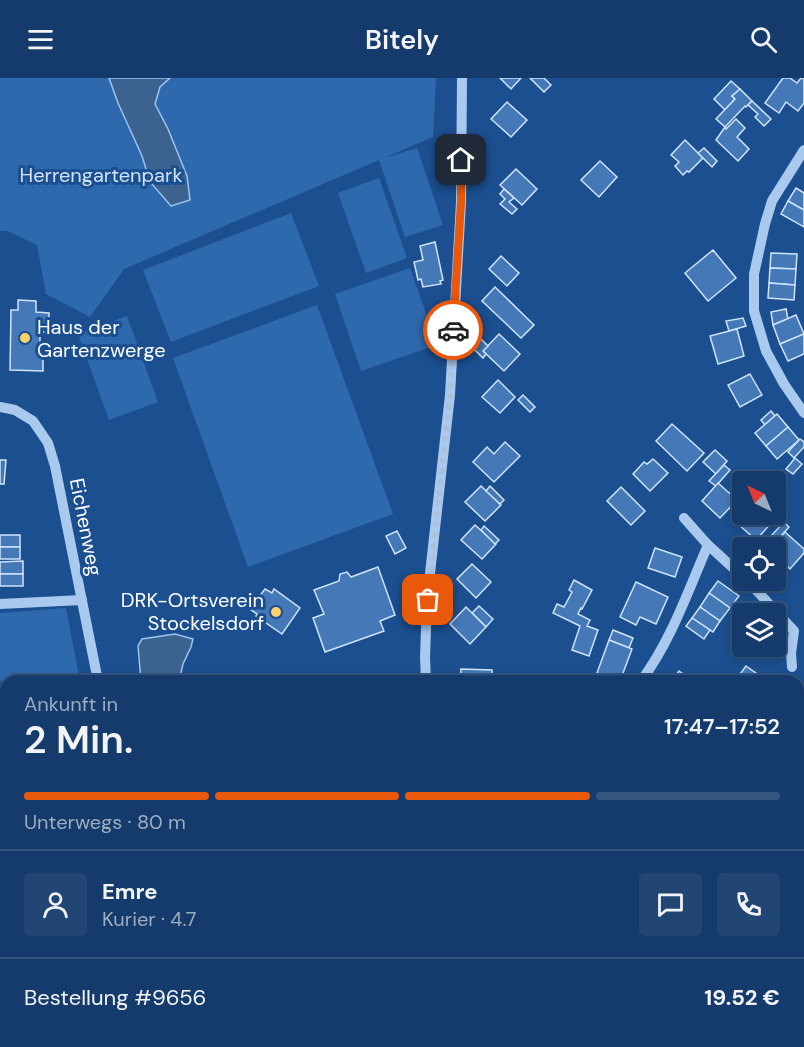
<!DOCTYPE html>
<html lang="de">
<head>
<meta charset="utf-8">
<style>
	:root { --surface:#143b6b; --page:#214673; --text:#f1f3f6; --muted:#9dadc1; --line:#33557e; --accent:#ea580c }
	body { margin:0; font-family:"DM Sans",sans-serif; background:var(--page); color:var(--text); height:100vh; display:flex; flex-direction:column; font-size:22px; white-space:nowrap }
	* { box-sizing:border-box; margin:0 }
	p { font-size:20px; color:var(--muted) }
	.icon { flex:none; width:33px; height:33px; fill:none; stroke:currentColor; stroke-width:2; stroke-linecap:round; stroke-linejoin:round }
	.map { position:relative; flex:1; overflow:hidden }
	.sheet { position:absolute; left:0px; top:597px; width:804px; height:372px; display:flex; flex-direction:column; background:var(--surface); border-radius:18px 18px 0 0; box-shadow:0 3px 9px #0003,0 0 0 2px var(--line) }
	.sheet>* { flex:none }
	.needle { width:39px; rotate:317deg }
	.controls { position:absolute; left:732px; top:393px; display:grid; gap:12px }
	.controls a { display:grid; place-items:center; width:54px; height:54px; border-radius:6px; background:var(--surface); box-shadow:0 3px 9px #0003,0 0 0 2px var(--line); font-size:30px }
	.pin { position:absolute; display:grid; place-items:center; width:51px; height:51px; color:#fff; margin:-26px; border-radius:12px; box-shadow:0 3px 9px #0006 }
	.courier { position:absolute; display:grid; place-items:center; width:60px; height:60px; margin:-30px; border:4px solid #ea580c; border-radius:50%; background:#fff; color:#222; box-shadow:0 2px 8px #0007 }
	.summary em { font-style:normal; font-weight:600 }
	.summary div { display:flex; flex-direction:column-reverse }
	.summary { display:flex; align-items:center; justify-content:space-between; height:102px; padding:0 24px }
	h1 { font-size:39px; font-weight:600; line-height:45px }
	.bar { display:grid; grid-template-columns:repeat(4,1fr); gap:9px 6px; align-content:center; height:72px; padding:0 24px }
	.bar i { height:8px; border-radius:4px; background:var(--line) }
	.bar .current { background:var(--accent) }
	.bar p { grid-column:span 4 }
	.line { display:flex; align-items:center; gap:15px; padding:0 24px; border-top:2px solid var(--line) }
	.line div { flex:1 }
	.round { display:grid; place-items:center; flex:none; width:63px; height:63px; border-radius:6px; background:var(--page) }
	header { display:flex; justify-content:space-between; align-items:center; height:78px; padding:0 24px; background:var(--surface); font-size:27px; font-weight:600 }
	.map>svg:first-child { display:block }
</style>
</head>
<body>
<header><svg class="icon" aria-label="menu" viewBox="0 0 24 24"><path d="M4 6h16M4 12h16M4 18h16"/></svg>Bitely<svg class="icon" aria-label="search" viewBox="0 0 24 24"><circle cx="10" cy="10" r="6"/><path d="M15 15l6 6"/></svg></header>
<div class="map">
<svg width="804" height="969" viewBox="0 0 804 969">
	<rect width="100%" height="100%" fill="#1b4f8f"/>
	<g fill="#2e69ad">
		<polygon points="0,0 436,0 433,59 384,80 417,70 443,147 405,159 379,82 124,191 90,239 46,216 37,167 7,153 0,153"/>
		<polygon points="379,100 407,180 366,195 338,115"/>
		<polygon points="291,135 319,208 171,264 143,192"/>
		<polygon points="410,190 437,267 361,293 335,216"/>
		<polygon points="317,227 393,436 248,489 173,280"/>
		<polygon points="127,238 158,324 109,342 78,256"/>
		<polygon points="66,530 80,603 0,603 0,535"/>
	</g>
	<g fill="#3c6290" stroke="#9cc4f0" stroke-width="1.5">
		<polygon points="109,0 170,0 160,9 155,26 168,51 187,98 190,122 171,128 150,104 142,78 118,25"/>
		<polygon points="175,556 193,561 191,569 183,586 179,603 141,603 138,568 142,561"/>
	</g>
	<g fill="#4478b7" stroke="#cfe3fa" stroke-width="1.5">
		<polygon points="500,0 521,0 511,11"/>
		<polygon points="530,0 544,0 551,7 544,14"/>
		<polygon points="783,0 790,0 797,5 801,0 804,1 804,25 798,33 786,24 779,35 765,25"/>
		<polygon points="731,3 740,11 732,18 735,21 725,32 714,21"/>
		<polygon points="740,11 752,23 746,29 745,28 725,49 716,41 735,21 732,18"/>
		<polygon points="752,23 771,41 764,48 755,39 758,36 748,27"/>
		<polygon points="507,24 527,42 511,59 491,41"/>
		<polygon points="736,41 745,50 737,59 749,71 738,83 716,62 725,49 726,51"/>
		<polygon points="685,62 703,80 689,94 687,93 683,97 675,88 679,84 671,77"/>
		<polygon points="704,70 717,83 712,89 698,75"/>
		<polygon points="600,83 617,99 599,119 581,102"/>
		<polygon points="516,91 537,111 522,127 500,107"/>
		<polygon points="796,110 804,115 804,132 788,123"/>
		<polygon points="504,111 514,120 509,124 517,131 512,136 500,126 505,121 500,116"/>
		<polygon points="788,123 804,132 804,149 781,136"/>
		<polygon points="435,164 443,202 440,203 441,206 423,209 421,201 418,202 414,184 423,182 420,168"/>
		<polygon points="713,172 736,200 708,223 685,195"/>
		<polygon points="771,175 797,176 796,191 770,190"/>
		<polygon points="501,178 519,195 507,208 489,191"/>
		<polygon points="770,190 796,191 795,207 769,205"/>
		<polygon points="769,205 795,207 794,222 768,220"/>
		<polygon points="495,209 534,247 521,260 482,223"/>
		<polygon points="18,222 36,223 36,234 49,235 49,254 40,254 40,267 43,267 43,293 10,292 11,232 18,232"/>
		<polygon points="786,231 788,241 773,247 771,234"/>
		<polygon points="796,237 804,256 780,266 773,247"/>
		<polygon points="743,240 746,248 729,253 726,243"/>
		<polygon points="737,251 744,278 718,286 710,258"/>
		<polygon points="499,256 520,276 504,293 483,273"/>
		<polygon points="804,256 804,276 788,283 780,266"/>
		<polygon points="481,261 488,268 483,273 486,276 483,280 473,270"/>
		<polygon points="750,296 762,317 740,329 728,307"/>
		<polygon points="498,302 515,319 500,335 482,319"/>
		<polygon points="523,317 535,329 530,334 518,322"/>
		<polygon points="771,333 775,338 765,347 761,342"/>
		<polygon points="777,336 788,349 766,368 755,355"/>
		<polygon points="672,346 704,375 687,393 656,363"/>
		<polygon points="788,349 799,362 777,381 766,368"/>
		<polygon points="800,361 804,364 804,369 794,380 788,374"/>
		<polygon points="505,364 520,378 494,404 473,384 487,369 494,376"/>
		<polygon points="715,372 727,383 716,396 703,384"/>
		<polygon points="795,380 802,386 793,396 786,391"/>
		<polygon points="653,381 668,395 650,413 633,396 644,384 647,386"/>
		<polygon points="0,382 6,382 4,406 0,406"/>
		<polygon points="724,387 730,392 716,408 709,403"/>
		<polygon points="718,405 737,422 720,440 702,423"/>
		<polygon points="481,408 501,427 485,443 465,424"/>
		<polygon points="490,408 504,422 500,426 486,413"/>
		<polygon points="621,409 645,433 631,447 607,423"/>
		<polygon points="749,436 766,436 773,443 756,462 739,447"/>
		<polygon points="784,444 789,449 776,464 771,458"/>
		<polygon points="475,447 496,466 482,481 461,462"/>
		<polygon points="484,448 499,462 495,466 481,452"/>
		<polygon points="397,453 406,470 395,476 386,458"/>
		<polygon points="785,454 804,471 804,475 790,491 786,487 776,497 776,470 771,470"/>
		<rect x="0" y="457" width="20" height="12"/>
		<rect x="0" y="469" width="20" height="12"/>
		<polygon points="655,470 682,479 675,499 648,490"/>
		<polygon points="23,483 23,496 0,496 0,484"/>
		<polygon points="472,486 491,504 476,520 457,501"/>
		<polygon points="378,489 395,537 380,543 384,553 325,574 313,540 324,536 314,512 339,503 340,496 347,494 351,499"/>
		<rect x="0" y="496" width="23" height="12"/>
		<polygon points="574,502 592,512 582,531 581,530 578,536 590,542 587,548 598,552 589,578 572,572 580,548 553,535 557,526 564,529 572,514 569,512"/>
		<polygon points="718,503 739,518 730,530 709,515"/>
		<polygon points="636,504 668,519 656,546 640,539 636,547 620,539"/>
		<polygon points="265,511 272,515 274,511 300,530 282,556 256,538 257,536 250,531"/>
		<polygon points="709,515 730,530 720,543 700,529"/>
		<polygon points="479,528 493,541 486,549 472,535"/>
		<polygon points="466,529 486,549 470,566 450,546"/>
		<polygon points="700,529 720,543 713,554 692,540"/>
		<polygon points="692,540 710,552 704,561 686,548"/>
		<polygon points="613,552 633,560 629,570 609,562"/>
		<polygon points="609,562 632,571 620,603 597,595"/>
		<polygon points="746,588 763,600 761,603 735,603"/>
		<polygon points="461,591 492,592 492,603 460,603"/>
		<polygon points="679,593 693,603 672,603"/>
		<polygon points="0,612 5,612 5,638 0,639"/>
		<polygon points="798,668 804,672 804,686 801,689 798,686"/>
		<polygon points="2,763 6,763 6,791 3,791"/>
		<polygon points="798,812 804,812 804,854 800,854 800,841 798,841"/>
		<polygon points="798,904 804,905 804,932 798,932"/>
		<polygon points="436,963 458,963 457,969 435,969"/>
		<polygon points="611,963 632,964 631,969 610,969"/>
		<rect x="23" y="966" width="32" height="3"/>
	</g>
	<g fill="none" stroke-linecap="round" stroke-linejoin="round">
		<g stroke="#a9c9ee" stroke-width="10">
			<polyline points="804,72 772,123 765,146 754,196 754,233 766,273 784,306 804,335"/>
			<polyline points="0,329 15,332 33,343 48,365 55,388 98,603"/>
			<polyline points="708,467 742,498"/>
			<polyline points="747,502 794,553 791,575 792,589"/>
			<polyline points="0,526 82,522"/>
			<polyline points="426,603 425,580 427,522 450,317 461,124 462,0"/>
			<path d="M641 603C671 563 688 513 708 467L684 440"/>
			<polyline points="0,665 6,665"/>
			<polyline points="0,819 6,819"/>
			<polyline points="798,873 804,874"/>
			<polyline points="393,969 393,963"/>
			<polyline points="704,969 705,963"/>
		</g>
	</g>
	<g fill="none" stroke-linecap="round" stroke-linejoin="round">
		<polyline stroke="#afc1d8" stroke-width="6" stroke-dasharray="0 10.8" points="428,522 450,317 453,252"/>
		<polyline stroke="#ea580c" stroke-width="8" points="453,252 461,124 461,82"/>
	</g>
	<g fill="#ffd166" stroke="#1b4f8f" stroke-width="2">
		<circle cx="25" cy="260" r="6"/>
		<circle cx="276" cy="534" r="6"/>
	</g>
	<g text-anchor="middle" stroke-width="6" stroke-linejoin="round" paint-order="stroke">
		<g font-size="20" fill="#cfe3fa" stroke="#1b4f8f">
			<text x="101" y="104">Herrengartenpark</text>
		</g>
		<g font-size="20" fill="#fff" stroke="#1b4f8f" text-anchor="start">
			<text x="37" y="256">Haus der<tspan x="37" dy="23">Gartenzwerge</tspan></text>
			<text x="264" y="529" text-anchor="end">DRK-Ortsverein<tspan x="264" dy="23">Stockelsdorf</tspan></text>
		</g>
		<g font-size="20" fill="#fff" stroke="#1b4f8f">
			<text transform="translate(86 449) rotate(79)" y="7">Eichenweg</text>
		</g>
	</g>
</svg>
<div class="controls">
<a><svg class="needle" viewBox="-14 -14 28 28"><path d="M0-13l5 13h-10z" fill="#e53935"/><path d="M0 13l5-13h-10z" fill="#9dadc1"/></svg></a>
<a><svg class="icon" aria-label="locate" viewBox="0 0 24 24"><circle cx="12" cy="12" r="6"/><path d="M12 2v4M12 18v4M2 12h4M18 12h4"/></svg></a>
<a><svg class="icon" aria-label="layers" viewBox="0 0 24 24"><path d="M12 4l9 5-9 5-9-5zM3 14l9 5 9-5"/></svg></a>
</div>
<div class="pin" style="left:428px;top:522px;background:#ea580c"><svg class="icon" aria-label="bag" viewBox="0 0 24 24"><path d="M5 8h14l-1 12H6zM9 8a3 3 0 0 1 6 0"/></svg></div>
<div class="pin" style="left:461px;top:82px;background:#1f2937"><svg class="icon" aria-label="home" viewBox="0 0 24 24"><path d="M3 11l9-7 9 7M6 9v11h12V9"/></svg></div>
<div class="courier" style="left:453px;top:252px"><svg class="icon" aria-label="car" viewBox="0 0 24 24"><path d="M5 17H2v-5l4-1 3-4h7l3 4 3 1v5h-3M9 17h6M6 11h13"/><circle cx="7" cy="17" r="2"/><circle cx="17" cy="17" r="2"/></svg></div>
<section class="sheet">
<div class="summary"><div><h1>2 Min.</h1><p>Ankunft in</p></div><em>17:47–17:52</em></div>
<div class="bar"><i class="current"></i><i class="current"></i><i class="current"></i><i></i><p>Unterwegs · 80 m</p></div>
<div class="line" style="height:108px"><a class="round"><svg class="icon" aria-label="person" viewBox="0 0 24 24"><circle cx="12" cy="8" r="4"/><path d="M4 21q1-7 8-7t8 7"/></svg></a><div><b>Emre</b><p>Kurier · 4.7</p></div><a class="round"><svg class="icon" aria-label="chat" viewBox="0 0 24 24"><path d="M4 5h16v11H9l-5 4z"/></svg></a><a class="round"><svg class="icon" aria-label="phone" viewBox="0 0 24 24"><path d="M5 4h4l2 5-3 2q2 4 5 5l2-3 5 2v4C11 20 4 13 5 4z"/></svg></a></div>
<div class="line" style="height:78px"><div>Bestellung #9656</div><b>19.52 €</b></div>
</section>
</div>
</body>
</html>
